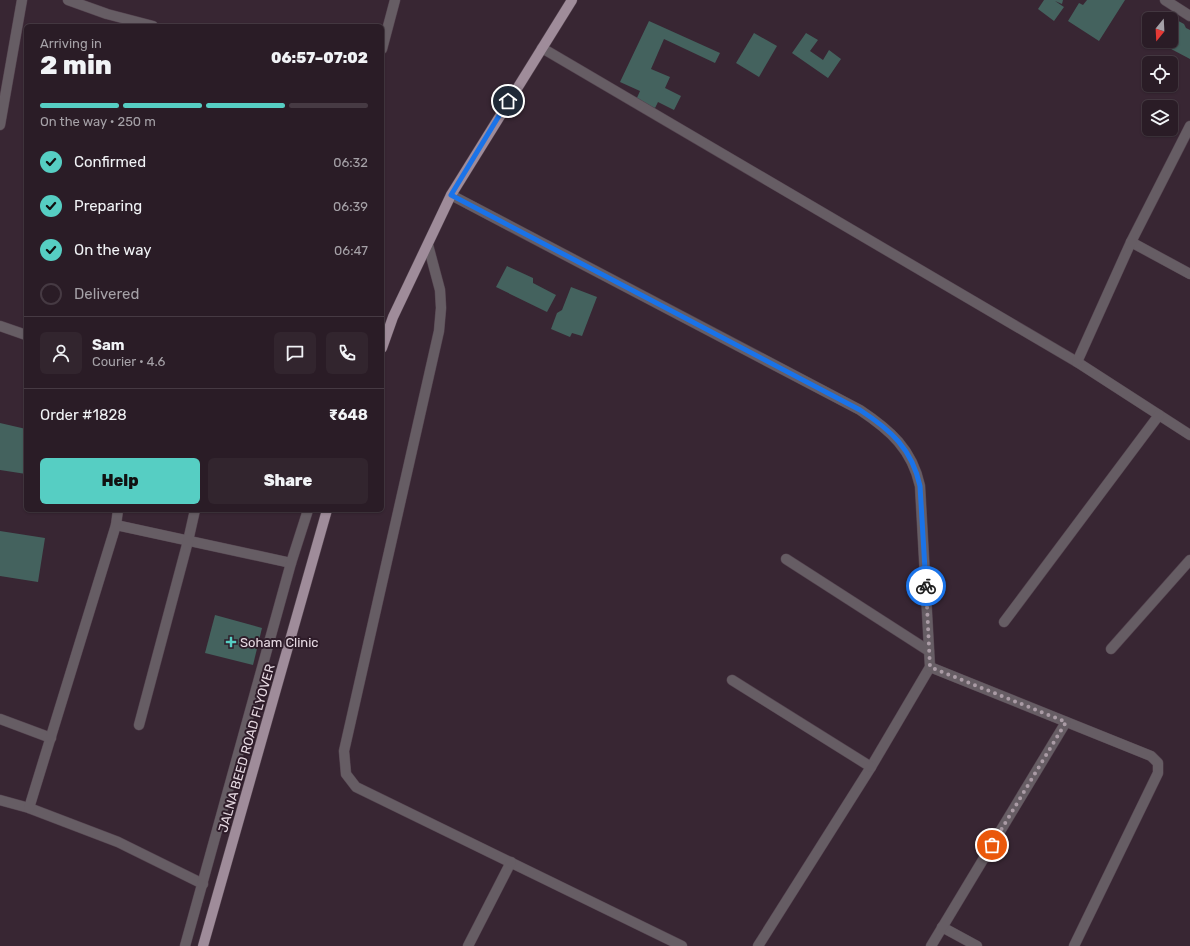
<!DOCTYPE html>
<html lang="en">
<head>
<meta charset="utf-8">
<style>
	:root { --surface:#2a1c26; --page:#32252e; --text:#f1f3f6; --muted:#a5a1a7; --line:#463a43; --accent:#56cec3 }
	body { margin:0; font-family:Rubik,sans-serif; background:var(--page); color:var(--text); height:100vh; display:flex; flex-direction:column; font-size:15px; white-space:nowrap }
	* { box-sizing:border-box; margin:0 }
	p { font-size:13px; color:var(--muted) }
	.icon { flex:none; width:22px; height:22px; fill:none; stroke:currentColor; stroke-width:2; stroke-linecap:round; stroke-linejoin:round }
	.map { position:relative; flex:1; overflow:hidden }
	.panel { position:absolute; left:24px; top:24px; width:360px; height:488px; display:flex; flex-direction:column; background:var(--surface); border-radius:6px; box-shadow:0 1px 3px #0004,0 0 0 1px var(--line) }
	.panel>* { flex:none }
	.needle { width:26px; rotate:198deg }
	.buttons { position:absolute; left:1142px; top:12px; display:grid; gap:8px }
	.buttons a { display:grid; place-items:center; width:36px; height:36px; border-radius:6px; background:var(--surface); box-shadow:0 1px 3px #0004,0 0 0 1px var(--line); font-size:20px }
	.pin { position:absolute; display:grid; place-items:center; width:34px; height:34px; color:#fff; margin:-17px; border:2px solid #fff; border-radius:50%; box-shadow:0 1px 4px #0007 }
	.courier { position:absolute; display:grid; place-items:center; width:40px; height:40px; margin:-20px; border:3px solid #1a73e8; border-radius:50%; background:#fff; color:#222; box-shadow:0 1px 5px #0007 }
	.headline em { font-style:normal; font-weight:800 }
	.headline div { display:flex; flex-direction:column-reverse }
	.headline { display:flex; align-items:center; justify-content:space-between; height:68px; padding:0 16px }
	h1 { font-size:26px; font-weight:800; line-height:30px }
	.bar { display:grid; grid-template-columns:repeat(4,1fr); gap:6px 4px; align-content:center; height:48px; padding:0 16px }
	.bar i { height:5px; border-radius:3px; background:var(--line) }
	.bar .selected { background:var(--accent) }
	.bar p { grid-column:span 4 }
	.line { display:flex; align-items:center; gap:10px; padding:0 16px; border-top:1px solid var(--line) }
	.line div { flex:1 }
	.round { display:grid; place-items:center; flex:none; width:42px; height:42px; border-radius:6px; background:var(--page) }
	ol { padding:0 16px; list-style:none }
	li { display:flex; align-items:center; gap:12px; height:44px }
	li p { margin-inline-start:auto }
	li .icon { padding:4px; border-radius:50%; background:var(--accent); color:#111; stroke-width:4 }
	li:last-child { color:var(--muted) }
	li i { width:22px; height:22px; border:2px solid var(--line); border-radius:50% }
	.cta { display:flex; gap:8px; margin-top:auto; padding:8px 16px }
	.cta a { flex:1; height:46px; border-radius:6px; background:var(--accent); color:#111; font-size:16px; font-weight:800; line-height:46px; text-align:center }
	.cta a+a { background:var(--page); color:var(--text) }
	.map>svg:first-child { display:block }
</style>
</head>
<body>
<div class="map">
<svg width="1190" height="946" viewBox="0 0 1190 946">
	<rect width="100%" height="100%" fill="#382633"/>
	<g fill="#44625e">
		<polygon points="1044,0 1063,0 1062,4 1055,1 1064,7 1054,21 1038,9"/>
		<polygon points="1087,0 1125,0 1099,41 1068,21 1079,3 1083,5"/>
		<polygon points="1171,17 1184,24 1186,28 1190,30 1190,59 1156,41 1171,41 1171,19 1170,19"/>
		<polygon points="649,21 720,53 715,63 664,39 651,69 670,77 665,88 681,96 674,110 658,102 655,108 636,100 640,91 620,82"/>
		<polygon points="754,33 777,46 759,77 736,63"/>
		<polygon points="806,33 818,40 810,51 823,60 829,50 841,59 828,78 792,53"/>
		<polygon points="507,266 533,278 533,283 556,295 547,312 496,287"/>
		<polygon points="571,287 597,297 582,336 572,333 570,337 551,329 557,313 562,310"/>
		<polygon points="0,423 26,429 26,474 0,470"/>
		<polygon points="0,531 45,538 38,582 0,576"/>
		<polygon points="215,615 262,628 253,665 205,653"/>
	</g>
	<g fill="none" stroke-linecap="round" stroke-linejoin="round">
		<g stroke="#54434f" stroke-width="11">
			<g id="minor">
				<polyline points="68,0 107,14 153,26"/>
				<polyline points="1165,0 1190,16"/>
				<polyline points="542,48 1077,362 1190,435"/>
				<polyline points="382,49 395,0"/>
				<polyline points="0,125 22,0"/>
				<path d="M451 195 860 410C890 430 912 449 920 486L930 667 871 767 758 946"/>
				<polyline points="1131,242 1190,274"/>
				<polyline points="428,245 440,290 441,308 439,331 344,751 346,774 356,787 682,946"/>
				<polyline points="0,326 26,335"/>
				<polyline points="1077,362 1131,242 1190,126"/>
				<polyline points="116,525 291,563"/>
				<polyline points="786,559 929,651"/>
				<polyline points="1004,622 1159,415"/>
				<polyline points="1111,649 1190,560"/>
				<polyline points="930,667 1151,756 1158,763 1158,773 1074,946"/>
				<polyline points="732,680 871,767"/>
				<polyline points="0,719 51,738"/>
				<polyline points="139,725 188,541 195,510"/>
				<polyline points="0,800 29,808 118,842 203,884"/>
				<polyline points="29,808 116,525 118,510"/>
				<polyline points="942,927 977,946"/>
				<polyline points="185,946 291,563 308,510"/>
				<polyline points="468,946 511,862"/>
				<polyline points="931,946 1066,722"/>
			</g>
		</g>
		<g stroke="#54434f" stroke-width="11">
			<g id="primary">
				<polyline points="382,348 393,317 451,195 572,0"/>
				<polyline points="203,946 327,510"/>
			</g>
		</g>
		<use href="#minor" stroke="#665d64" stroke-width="10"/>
		<use href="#primary" stroke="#9f8c9a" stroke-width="10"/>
	</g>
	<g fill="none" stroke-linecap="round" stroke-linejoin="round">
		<polyline stroke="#aa9ba5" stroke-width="4" stroke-dasharray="0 7.2" points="926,586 930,667 1066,722 992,845"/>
		<path stroke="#1a73e8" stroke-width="5" d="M508 101 451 195 860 410C891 430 912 449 920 486L926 586"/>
	</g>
	<path fill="#56cec3" stroke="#2e1c29" stroke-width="1.5" d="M229 636h4v4h4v4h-4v4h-4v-4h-4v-4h4z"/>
	<g text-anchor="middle" stroke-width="4" stroke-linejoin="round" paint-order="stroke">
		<g font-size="13" fill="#e7dae3" stroke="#2e1c29" text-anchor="start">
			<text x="240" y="647">Soham Clinic</text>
		</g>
		<g font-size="13" fill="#e7dae3" stroke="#2e1c29">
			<text transform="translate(246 748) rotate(-74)" y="5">JALNA BEED ROAD FLYOVER</text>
		</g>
	</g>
</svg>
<div class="buttons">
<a><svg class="needle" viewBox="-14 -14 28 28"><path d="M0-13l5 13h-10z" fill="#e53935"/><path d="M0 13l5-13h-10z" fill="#a5a1a7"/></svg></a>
<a><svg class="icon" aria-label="locate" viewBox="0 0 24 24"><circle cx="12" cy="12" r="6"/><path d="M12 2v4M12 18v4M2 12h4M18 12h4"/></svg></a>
<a><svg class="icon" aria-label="layers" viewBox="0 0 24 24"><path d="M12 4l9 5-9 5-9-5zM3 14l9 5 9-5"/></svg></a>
</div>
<div class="pin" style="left:992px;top:845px;background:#ea580c"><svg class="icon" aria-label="bag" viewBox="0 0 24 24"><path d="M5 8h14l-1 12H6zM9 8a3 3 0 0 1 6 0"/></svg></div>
<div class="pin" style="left:508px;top:101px;background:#1f2937"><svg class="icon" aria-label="home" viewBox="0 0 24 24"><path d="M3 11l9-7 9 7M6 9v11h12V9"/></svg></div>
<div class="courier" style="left:926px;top:586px"><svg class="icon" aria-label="bike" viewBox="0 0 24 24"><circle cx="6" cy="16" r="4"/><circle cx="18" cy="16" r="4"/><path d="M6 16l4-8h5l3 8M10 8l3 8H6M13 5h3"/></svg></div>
<section class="panel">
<div class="headline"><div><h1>2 min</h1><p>Arriving in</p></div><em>06:57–07:02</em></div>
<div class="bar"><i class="selected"></i><i class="selected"></i><i class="selected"></i><i></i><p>On the way · 250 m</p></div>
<ol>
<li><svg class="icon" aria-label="check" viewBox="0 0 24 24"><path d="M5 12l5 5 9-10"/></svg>Confirmed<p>06:32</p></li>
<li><svg class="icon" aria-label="check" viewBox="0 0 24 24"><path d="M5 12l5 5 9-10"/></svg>Preparing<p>06:39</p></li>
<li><svg class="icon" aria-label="check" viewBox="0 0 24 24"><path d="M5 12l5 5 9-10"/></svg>On the way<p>06:47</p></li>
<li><i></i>Delivered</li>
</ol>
<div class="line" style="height:72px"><a class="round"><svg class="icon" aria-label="person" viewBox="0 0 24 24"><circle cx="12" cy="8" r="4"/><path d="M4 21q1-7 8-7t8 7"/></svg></a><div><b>Sam</b><p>Courier · 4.6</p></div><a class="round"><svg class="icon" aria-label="chat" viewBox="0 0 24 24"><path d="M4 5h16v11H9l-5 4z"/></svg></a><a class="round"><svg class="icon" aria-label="phone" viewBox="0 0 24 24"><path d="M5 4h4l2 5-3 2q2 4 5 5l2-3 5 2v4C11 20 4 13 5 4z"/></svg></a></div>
<div class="line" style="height:52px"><div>Order #1828</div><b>₹648</b></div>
<div class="cta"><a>Help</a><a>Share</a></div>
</section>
</div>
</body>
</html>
